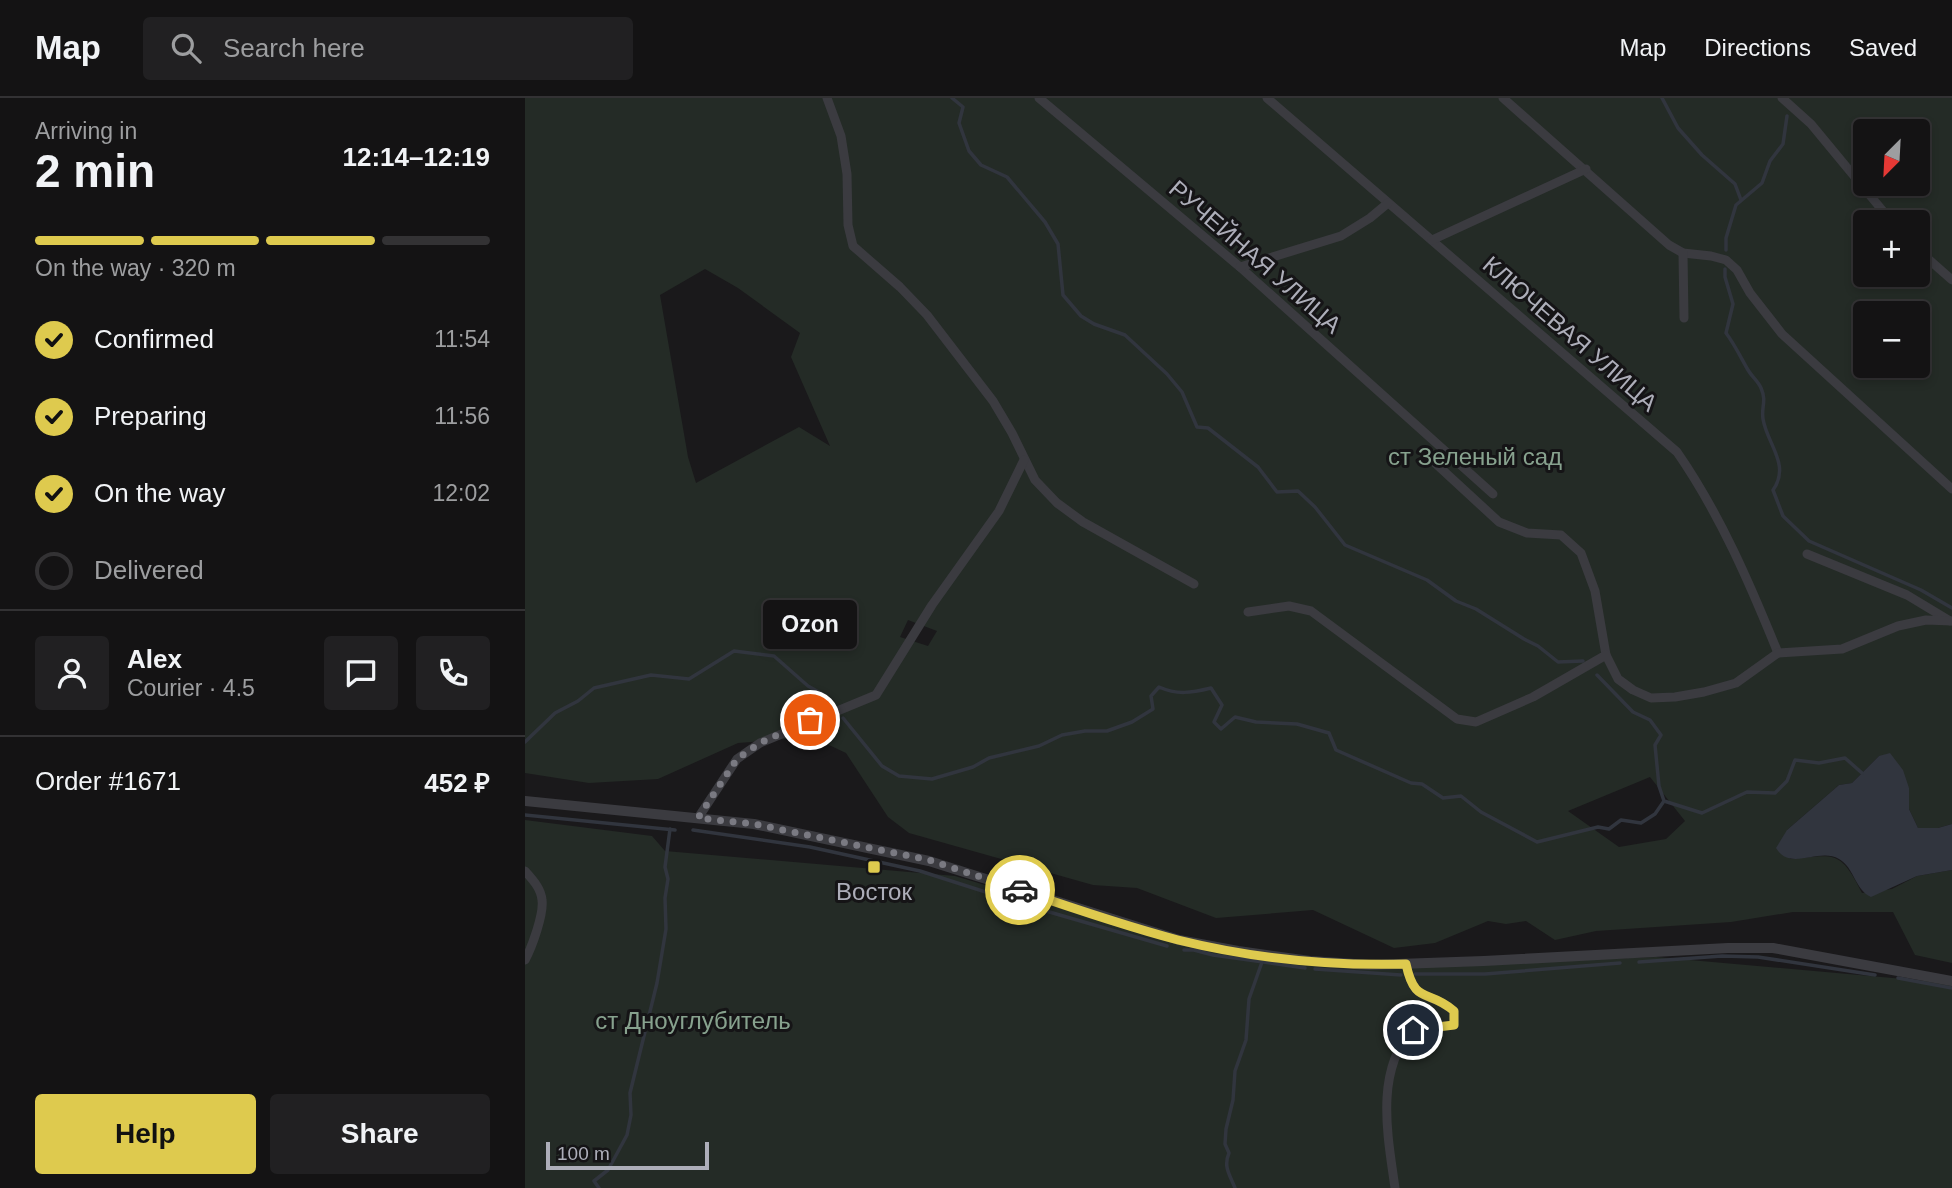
<!DOCTYPE html>
<html lang="en">
<head>
<meta charset="utf-8">
<style>
	:root { --surface:#141314; --page:#212022; --text:#f1f3f6; --muted:#9d9ea0; --line:#333234; --accent:#deca4e }
	body { margin:0; font-family:Helvetica,sans-serif; background:var(--page); color:var(--text); height:100vh; display:flex; flex-direction:column; font-size:26px; white-space:nowrap }
	* { box-sizing:border-box; margin:0 }
	p { font-size:23px; color:var(--muted) }
	.icon { flex:none; width:38px; height:38px; fill:none; stroke:currentColor; stroke-width:2; stroke-linecap:round; stroke-linejoin:round }
	.map { position:relative; flex:1; overflow:hidden }
	.sheet { display:flex; flex-direction:column; background:var(--surface); width:525px }
	.sheet>* { flex:none }
	.needle { width:46px; rotate:204deg }
	.tools { position:absolute; left:1328px; top:21px; display:grid; gap:14px }
	.tools a { display:grid; place-items:center; width:77px; height:77px; border-radius:7px; background:var(--surface); box-shadow:0 4px 10px #0003,0 0 0 2px var(--line); font-size:35px }
	.scale { position:absolute; left:21px; bottom:18px; width:163px; box-sizing:border-box; padding-left:7px; border:4px solid #adaeb9; border-top:0; font-size:19px; line-height:24px; white-space:nowrap; color:#adaeb9; -webkit-text-stroke:5px #151416; paint-order:stroke }
	.pin { position:absolute; display:grid; place-items:center; width:60px; height:60px; color:#fff; margin:-30px; border:4px solid #fff; border-radius:50%; box-shadow:0 2px 7px #0007 }
	.courier { position:absolute; display:grid; place-items:center; width:70px; height:70px; margin:-35px; border:5px solid #deca4e; border-radius:50%; background:#fff; color:#222; box-shadow:0 2px 9px #0007 }
	.bubble { position:absolute; height:49px; border-radius:7px; background:var(--surface); box-shadow:0 4px 10px #0003,0 0 0 2px var(--line); font-size:23px; font-weight:800; line-height:49px; text-align:center }
	.overview em { font-style:normal; font-weight:800 }
	.overview div { display:flex; flex-direction:column-reverse }
	.overview { display:flex; align-items:center; justify-content:space-between; height:119px; padding:0 35px }
	h1 { font-size:46px; font-weight:800; line-height:52px }
	.bar { display:grid; grid-template-columns:repeat(4,1fr); gap:10px 7px; align-content:center; height:84px; padding:0 35px }
	.bar i { height:9px; border-radius:5px; background:var(--line) }
	.bar .selected { background:var(--accent) }
	.bar p { grid-column:span 4 }
	.line { display:flex; align-items:center; gap:18px; padding:0 35px; border-top:2px solid var(--line) }
	.line div { flex:1 }
	.round { display:grid; place-items:center; flex:none; width:74px; height:74px; border-radius:7px; background:var(--page) }
	ol { padding:0 35px; list-style:none }
	li { display:flex; align-items:center; gap:21px; height:77px }
	li p { margin-inline-start:auto }
	li .icon { padding:7px; border-radius:50%; background:var(--accent); color:#111; stroke-width:4 }
	li:last-child { color:var(--muted) }
	li i { width:38px; height:38px; border:4px solid var(--line); border-radius:50% }
	.primary-button { display:flex; gap:14px; margin-top:auto; padding:14px 35px }
	.primary-button a { flex:1; height:80px; border-radius:7px; background:var(--accent); color:#111; font-size:28px; font-weight:800; line-height:80px; text-align:center }
	.primary-button a+a { background:var(--page); color:var(--text) }
	header { display:flex; align-items:center; gap:42px; box-sizing:border-box; height:98px; padding:0 35px; background:var(--surface); border-bottom:2px solid var(--line) }
	header strong { font-size:33px }
	nav { display:flex; gap:38px; margin-inline-start:auto; font-size:24px }
	.search { width:490px; height:63px; background:var(--page); display:flex; align-items:center; gap:18px; box-sizing:border-box; padding:0 24px; border-radius:7px; color:var(--muted); font-size:26px }
	main { display:flex; flex:1; min-height:0 }
	.map>svg:first-child { display:block }
</style>
</head>
<body>
<header>
<strong>Map</strong>
<div class="search"><svg class="icon" aria-label="search" viewBox="0 0 24 24"><circle cx="10" cy="10" r="6"/><path d="M15 15l6 6"/></svg>Search here</div>
<nav><a>Map</a><a>Directions</a><a>Saved</a></nav>
</header>
<main>
<section class="sheet">
<div class="overview"><div><h1>2 min</h1><p>Arriving in</p></div><em>12:14–12:19</em></div>
<div class="bar"><i class="selected"></i><i class="selected"></i><i class="selected"></i><i></i><p>On the way · 320 m</p></div>
<ol>
<li><svg class="icon" aria-label="check" viewBox="0 0 24 24"><path d="M5 12l5 5 9-10"/></svg>Confirmed<p>11:54</p></li>
<li><svg class="icon" aria-label="check" viewBox="0 0 24 24"><path d="M5 12l5 5 9-10"/></svg>Preparing<p>11:56</p></li>
<li><svg class="icon" aria-label="check" viewBox="0 0 24 24"><path d="M5 12l5 5 9-10"/></svg>On the way<p>12:02</p></li>
<li><i></i>Delivered</li>
</ol>
<div class="line" style="height:126px"><a class="round"><svg class="icon" aria-label="person" viewBox="0 0 24 24"><circle cx="12" cy="8" r="4"/><path d="M4 21q1-7 8-7t8 7"/></svg></a><div><b>Alex</b><p>Courier · 4.5</p></div><a class="round"><svg class="icon" aria-label="chat" viewBox="0 0 24 24"><path d="M4 5h16v11H9l-5 4z"/></svg></a><a class="round"><svg class="icon" aria-label="phone" viewBox="0 0 24 24"><path d="M5 4h4l2 5-3 2q2 4 5 5l2-3 5 2v4C11 20 4 13 5 4z"/></svg></a></div>
<div class="line" style="height:91px"><div>Order #1671</div><b>452 ₽</b></div>
<div class="primary-button"><a>Help</a><a>Share</a></div>
</section>
<div class="map">
<svg width="1427" height="1090" viewBox="0 0 1427 1090">
	<rect width="100%" height="100%" fill="#1a191b"/>
	<g fill="#242b26" fill-rule="evenodd">
		<path d="M0 0H1427V726L1413 730H1393L1384 711V690L1354 658 1327 685 1314 687 1262 732 1265 761C1310 757 1315 751 1337 795L1367 791 1392 778 1427 772V865L1390 857 1368 814H1268L1206 824 1071 833 1030 842 1001 823 981 826 963 823 910 845 869 850 788 812 691 820 612 790 568 787 384 735 363 719 321 655 287 639 213 645 133 681 64 685 0 675ZM1340 33H1393V86H1340ZM1340 124H1393V177H1340ZM180 171 213 190 275 235 266 259 305 348 274 329 171 385 163 359 135 197ZM1340 215H1393V268H1340ZM383 522 412 533 403 548 375 539ZM1125 679 1160 723 1141 741 1094 749 1043 713Z"/>
		<polygon points="0,722 127,738 140,753 430,778 652,845 835,870 1131,859 1401,883 1427,888 1427,1090 0,1090"/>
	</g>
	<path fill="#31353e" d="M1365 655 1378 672 1384 690V711L1393 730H1413L1427 726V772L1392 778 1346 799C1330 792 1329 769 1314 761 1294 749 1265 774 1251 750L1262 732 1314 687 1327 685 1354 658Z"/>
	<g fill="none" stroke-linecap="round" stroke-linejoin="round">
		<g stroke="#31353e" stroke-width="3.5">
			<polyline points="427,0 438,9 434,25 444,53 456,67 482,79 520,124 533,146 538,197 556,218 569,226 600,237 642,276 657,294 672,329 683,330 733,369 752,394 773,393 790,409 820,447 902,482 931,503 951,511 999,541 1013,548 1033,564 1058,563"/>
			<polyline points="1137,0 1153,30 1177,57 1210,86 1216,102"/>
			<polyline points="1201,152 1201,140 1211,107 1237,85 1245,63 1258,46 1262,18"/>
			<path d="M1200 171V179L1208 206 1201 235C1210 247 1216 260 1223 272 1227 279 1233 283 1236 290 1242 304 1236 308 1238 321 1242 346 1266 367 1248 392L1258 418 1284 443 1396 492 1427 510"/>
			<polyline points="1072,577 1108,614 1125,622 1136,637 1130,647 1134,688 1139,703 1177,715 1222,694 1250,695 1262,683 1270,662 1294,665 1320,660 1337,675"/>
			<path d="M318 620 357 668 374 678 407 681 448 669 464 660 514 648 537 637 560 633H582L607 624 628 611 626 598 634 589C652 597 666 595 686 590L697 607 689 624 696 631 710 619 731 624 772 626 804 635 811 652 886 685 897 686 918 700 936 698 956 714 1012 744 1073 729 1084 731 1096 722 1116 725 1130 716 1139 703"/>
			<polyline points="0,644 30,615 53,603 69,590 126,577 164,581 209,553 249,558 283,588 299,597 305,604"/>
			<polyline points="0,717 150,732"/>
			<polyline points="168,732 285,749 395,773 514,811 642,848"/>
			<polyline points="659,852 669,852 688,857 780,870"/>
			<polyline points="1114,864 1197,858 1233,859 1350,877"/>
			<polyline points="790,871 876,877"/>
			<polyline points="890,876 960,876 1095,865"/>
			<polyline points="1373,880 1427,890"/>
			<polyline points="74,1090 69,1083 83,1072 102,1037 106,1017 105,995 132,885 141,831 140,800 143,781 140,769 145,731"/>
			<path d="M710 1090C705 1077 698 1069 704 1055L700 1046 701 1031 708 1002 710 973 721 942 724 901 737 864"/>
		</g>
		<g stroke="#3b3b40" stroke-width="9">
			<polyline points="302,0 316,38 322,76 323,127 328,148 375,189 402,217 468,303 487,335 510,382 532,405 558,424 669,486"/>
			<polyline points="514,0 715,169 968,396"/>
			<path d="M742 0 1152 354C1195 416 1225 486 1253 555"/>
			<polyline points="978,0 1144,147 1158,155 1186,158 1201,162 1212,172 1225,195 1257,236 1427,391"/>
			<polyline points="1257,0 1286,26 1367,124"/>
			<polyline points="907,142 1061,71"/>
			<polyline points="1393,152 1427,182"/>
			<polyline points="1158,155 1159,220"/>
			<polyline points="715,169 816,138 845,120 863,105"/>
			<polyline points="897,353 974,424 1002,435 1036,437 1056,455 1070,493 1081,557"/>
			<polyline points="1282,456 1382,497 1425,523"/>
			<polyline points="723,514 764,508 786,513 932,621 951,624 1008,599 1081,557 1093,581 1108,592 1126,600 1150,599 1179,594 1211,585 1253,555 1317,551 1373,528 1401,522 1427,523"/>
			<polyline points="173,720 212,661 235,645 351,597 407,507 474,413 499,362"/>
			<path d="M0 773C7 781 16 790 17 802 19 816 7 849 0 862"/>
			<path d="M870 1090C863 1039 849 973 888 931L929 927V913C903 891 890 908 881 866"/>
		</g>
		<polyline stroke="#3b3b40" stroke-width="10" points="0,703 229,726 404,763 654,842 713,853 785,863 845,867 959,863 1203,850 1248,850 1427,883"/>
	</g>
	<g fill="none" stroke-linecap="round" stroke-linejoin="round">
		<polyline stroke="#7a7a82" stroke-width="7" stroke-dasharray="0 12.6" points="285,622 235,645 212,661 173,720 229,726 404,762 495,792"/>
		<path stroke="#deca4e" stroke-width="9" d="M495 792C547 810 600 828 653 842 726 860 806 868 881 866 890 908 903 890 929 913V927L888 932"/>
	</g>
	<rect fill="#deca4e" stroke="#151416" stroke-width="2.5" x="342" y="762" width="14" height="14" rx="3.5"/>
	<g text-anchor="middle" stroke-width="6" stroke-linejoin="round" paint-order="stroke">
		<g font-size="24" fill="#adaeb9" stroke="#151416">
			<text transform="translate(730 159) rotate(41)" y="8">РУЧЕЙНАЯ УЛИЦА</text>
			<text transform="translate(1045 236) rotate(41)" y="8">КЛЮЧЕВАЯ УЛИЦА</text>
		</g>
		<g font-size="24" fill="#87a28e" stroke="#151416">
			<text x="950" y="367">ст Зеленый сад</text>
			<text x="168" y="931">ст Дноуглубитель</text>
		</g>
		<g font-size="24" fill="#adaeb9" stroke="#151416">
			<text x="349" y="802">Восток</text>
		</g>
	</g>
</svg>
<div class="tools">
<a><svg class="needle" viewBox="-14 -14 28 28"><path d="M0-13l5 13h-10z" fill="#e53935"/><path d="M0 13l5-13h-10z" fill="#9d9ea0"/></svg></a>
<a>+</a>
<a>−</a>
</div>
<div class="scale">100 m</div>
<div class="pin" style="left:285px;top:622px;background:#ea580c"><svg class="icon" aria-label="bag" viewBox="0 0 24 24"><path d="M5 8h14l-1 12H6zM9 8a3 3 0 0 1 6 0"/></svg></div>
<div class="pin" style="left:888px;top:932px;background:#1f2937"><svg class="icon" aria-label="home" viewBox="0 0 24 24"><path d="M3 11l9-7 9 7M6 9v11h12V9"/></svg></div>
<div class="courier" style="left:495px;top:792px"><svg class="icon" aria-label="car" viewBox="0 0 24 24"><path d="M5 17H2v-5l4-1 3-4h7l3 4 3 1v5h-3M9 17h6M6 11h13"/><circle cx="7" cy="17" r="2"/><circle cx="17" cy="17" r="2"/></svg></div>
<div class="bubble" style="left:238px;top:502px;width:94px">Ozon</div>
</div>
</main>
</body>
</html>
